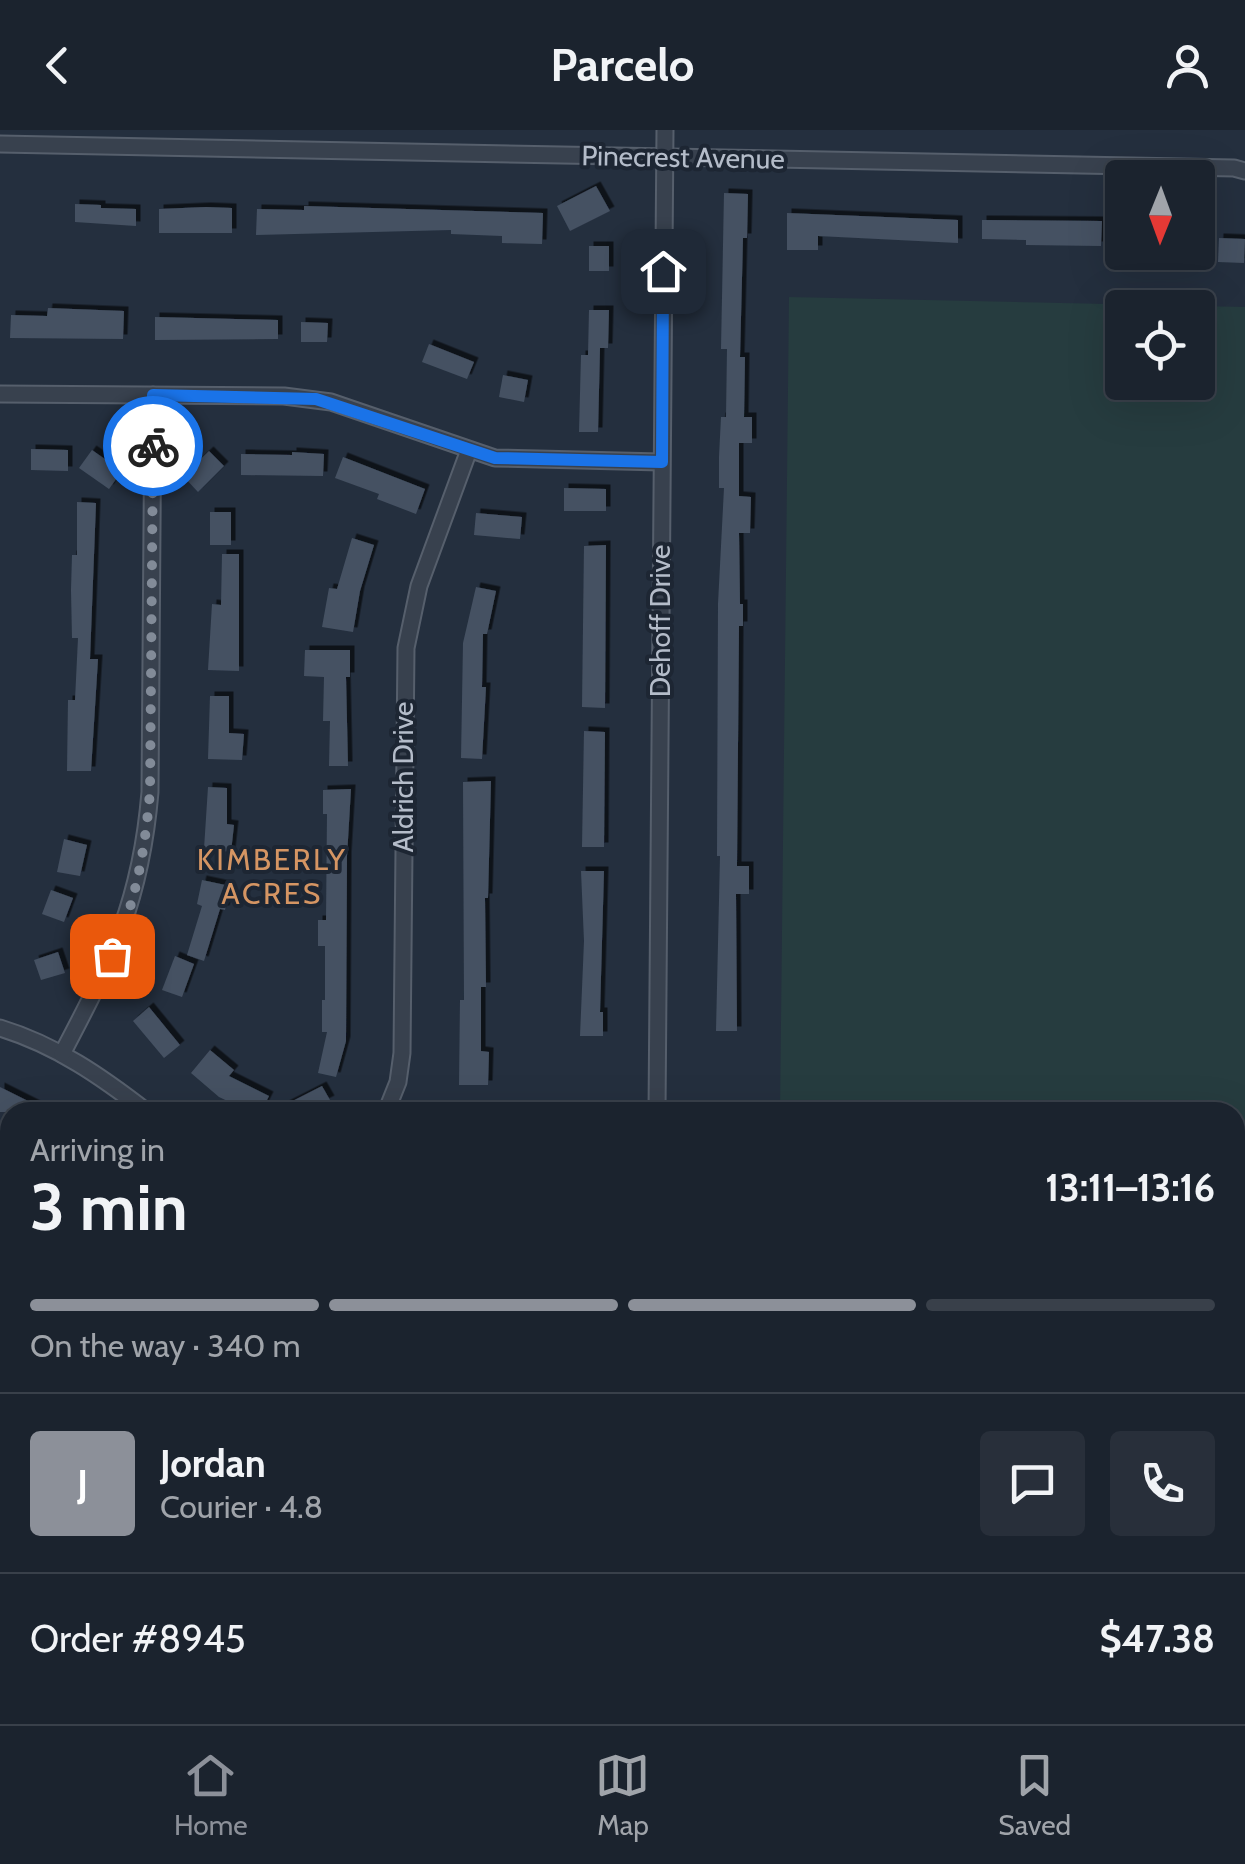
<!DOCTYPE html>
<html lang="en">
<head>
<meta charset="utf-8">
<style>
	:root { --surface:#1b232e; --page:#282f3a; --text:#f1f3f6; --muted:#a0a4aa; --line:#39404a; --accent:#8c9099 }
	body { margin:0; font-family:Cabin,sans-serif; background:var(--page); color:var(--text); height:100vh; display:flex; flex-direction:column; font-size:38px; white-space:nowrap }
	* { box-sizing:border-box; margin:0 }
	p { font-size:32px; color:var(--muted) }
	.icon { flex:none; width:55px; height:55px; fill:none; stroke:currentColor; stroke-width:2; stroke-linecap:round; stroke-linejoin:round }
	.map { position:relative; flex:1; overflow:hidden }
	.panel { position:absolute; left:0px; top:972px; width:1245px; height:622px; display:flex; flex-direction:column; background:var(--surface); border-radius:30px 30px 0 0; box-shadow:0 10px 40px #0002,0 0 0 2px var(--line) }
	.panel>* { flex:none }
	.needle { width:65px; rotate:181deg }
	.fabs { position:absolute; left:1105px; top:30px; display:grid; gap:20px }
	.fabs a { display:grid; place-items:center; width:110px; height:110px; border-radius:10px; background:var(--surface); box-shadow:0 10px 40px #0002,0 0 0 2px var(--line); font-size:50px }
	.pin { position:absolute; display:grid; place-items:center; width:85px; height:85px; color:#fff; margin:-42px; border-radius:20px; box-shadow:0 5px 15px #0006 }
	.courier { position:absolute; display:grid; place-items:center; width:100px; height:100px; margin:-50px; border:8px solid #1a73e8; border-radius:50%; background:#fff; color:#222; box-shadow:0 2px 12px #0007 }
	.headline em { font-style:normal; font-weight:800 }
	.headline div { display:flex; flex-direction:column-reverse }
	.headline { display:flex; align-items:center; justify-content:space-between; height:170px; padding:0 30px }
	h1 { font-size:65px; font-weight:800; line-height:75px }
	.bar { display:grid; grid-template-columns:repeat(4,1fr); gap:15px 10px; align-content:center; height:120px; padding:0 30px }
	.bar i { height:12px; border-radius:8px; background:var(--line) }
	.bar .active { background:var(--accent) }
	.bar p { grid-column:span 4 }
	.line { display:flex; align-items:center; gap:25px; padding:0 30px; border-top:2px solid var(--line) }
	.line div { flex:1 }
	.round { display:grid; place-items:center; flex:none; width:105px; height:105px; border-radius:10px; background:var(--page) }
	header { display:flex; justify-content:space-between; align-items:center; height:130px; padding:0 30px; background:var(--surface); font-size:45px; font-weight:800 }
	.menu { display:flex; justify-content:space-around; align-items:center; height:140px; border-top:2px solid var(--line); background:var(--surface); font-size:28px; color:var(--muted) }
	.menu a { display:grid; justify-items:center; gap:5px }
	.menu .active { color:var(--accent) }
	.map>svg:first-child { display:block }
</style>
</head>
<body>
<header><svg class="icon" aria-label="back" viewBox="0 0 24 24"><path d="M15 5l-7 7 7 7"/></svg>Parcelo<svg class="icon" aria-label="person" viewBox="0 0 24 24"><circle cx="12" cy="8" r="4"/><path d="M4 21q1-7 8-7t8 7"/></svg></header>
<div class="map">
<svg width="1245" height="1594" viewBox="0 0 1245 1594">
	<defs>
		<filter id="shadow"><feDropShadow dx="4.5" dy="-4.5" stdDeviation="0" flood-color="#0009"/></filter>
	</defs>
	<rect width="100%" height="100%" fill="#242f3e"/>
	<g fill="#263c3f" fill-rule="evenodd">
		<path d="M789 167 1245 177V1081H1235V982H780ZM1122 178H1198V252H1122Z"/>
		<rect x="1235" y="1348" width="10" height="102"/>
	</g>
	<g fill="#455162" filter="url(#shadow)">
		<polygon points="596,56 610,81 570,101 557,76"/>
		<polygon points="724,63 748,64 747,108 743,108 740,227 745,227 744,287 752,287 752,313 739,313 739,366 751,367 750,403 739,403 740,474 743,474 743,496 739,496 737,736 749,736 749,764 736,764 737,901 716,901 720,726 717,726 718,474 724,358 719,358 719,327 721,287 726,287 727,219 721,219"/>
		<polygon points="75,74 101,75 101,78 136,79 136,96 75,92"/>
		<polygon points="304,76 543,83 542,114 502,113 502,106 451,104 451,100 256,105 257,79 304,80"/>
		<polygon points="206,77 232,78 232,103 159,103 159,79"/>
		<polygon points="787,83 958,90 958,113 818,106 818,120 787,120"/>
		<polygon points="982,90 1102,91 1101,116 1026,115 1026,110 982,109"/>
		<polygon points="1219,108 1245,109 1244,133 1218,132"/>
		<rect x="589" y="116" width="20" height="25"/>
		<polygon points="48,178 124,181 123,209 10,208 11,185 47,186"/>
		<polygon points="589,180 609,180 608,218 600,218 598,302 579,302 581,225 588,225"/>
		<polygon points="155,187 278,190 278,209 155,210"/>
		<polygon points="301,192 328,193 327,212 301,212"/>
		<polygon points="429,214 474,232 467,249 422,232"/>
		<polygon points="503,245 528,250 524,272 499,267"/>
		<polygon points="31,319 68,320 68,341 31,340"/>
		<polygon points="92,320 122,341 109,359 79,338"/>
		<polygon points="209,321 224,336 198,362 183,346"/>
		<polygon points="292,322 324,324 323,346 241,345 241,324 292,325"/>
		<polygon points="343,327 425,359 416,384 377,369 379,364 335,348"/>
		<polygon points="564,358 606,359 606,381 564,381"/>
		<polygon points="77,372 96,373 90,529 98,529 91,641 67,641 68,570 75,570 78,508 72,508 71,460 72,425 77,425"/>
		<rect x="210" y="382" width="21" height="33"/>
		<polygon points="476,383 522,387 520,409 474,405"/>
		<polygon points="352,408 374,415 360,461 353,502 322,497 329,458 337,459"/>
		<polygon points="606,415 605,578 582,577 584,416"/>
		<polygon points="222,424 239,424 239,541 208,540 212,474 221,475"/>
		<polygon points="476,457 496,461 487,504 483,504 482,557 486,557 482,629 461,628 463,513"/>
		<polygon points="305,520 350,520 350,547 346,547 348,636 329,636 330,591 323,591 324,547 304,546"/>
		<polygon points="210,566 229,566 229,603 244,604 242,630 208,629"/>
		<polygon points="584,601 605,602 604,717 582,717"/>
		<polygon points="491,651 488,768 485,768 486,857 481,857 481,921 489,922 488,955 459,955 460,870 464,870 463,652"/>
		<polygon points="208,657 227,658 227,694 234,695 231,722 204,719"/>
		<polygon points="351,659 347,726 346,911 336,947 318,943 327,902 322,902 322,870 325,870 325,816 318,816 318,790 326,790 327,684 323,684 323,660"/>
		<polygon points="64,709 87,715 80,746 57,742"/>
		<polygon points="581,741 604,741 600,882 603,882 603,906 580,906 584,811"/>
		<polygon points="202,750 230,756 225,780 220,779 204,831 187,825 202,776 197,774"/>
		<polygon points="51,760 73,768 64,792 42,784"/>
		<polygon points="58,822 65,843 41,850 34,830"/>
		<polygon points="175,826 194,834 182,867 162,860"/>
		<polygon points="149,877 180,915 164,928 133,891"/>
		<polygon points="210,920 234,940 229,946 269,966 261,982 251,982 219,967 191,943"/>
		<polygon points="322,956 330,970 306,982 271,982"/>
		<polygon points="0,957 50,982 0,982"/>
	</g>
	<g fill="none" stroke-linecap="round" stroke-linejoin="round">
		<g stroke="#565f6c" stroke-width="11">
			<g id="lane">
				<polyline points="1242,1157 1244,1114"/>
				<polyline points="1245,1158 1235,1171 1236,1285 1245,1285"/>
				<polyline points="1235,1577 1245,1578"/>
				<polyline points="1023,1585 1026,1591"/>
				<polyline points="1061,1594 1061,1585"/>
				<polyline points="1173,1594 1175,1585"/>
			</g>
		</g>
		<g stroke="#565f6c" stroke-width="19">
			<g id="street">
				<polyline points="0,14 1234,38 1245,41"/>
				<polyline points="0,264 284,266 331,272 495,328 661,332"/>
				<path d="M0 898C56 915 102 947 147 982"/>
				<path d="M62 924C112 829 141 771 150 662L153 265"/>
				<polyline points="386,982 398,952 402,923 406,518 419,456 469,320"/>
				<polyline points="657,982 665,0"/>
				<polyline points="0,1215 10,1215"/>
				<polyline points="1105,1585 1105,1594"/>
				<polyline points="15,1594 15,1585"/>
				<polyline points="270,1594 270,1585"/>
				<polyline points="523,1594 523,1585"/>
				<polyline points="774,1594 774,1585"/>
			</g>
		</g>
		<use href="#lane" stroke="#38414e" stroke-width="8"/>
		<use href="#street" stroke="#38414e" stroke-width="15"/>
	</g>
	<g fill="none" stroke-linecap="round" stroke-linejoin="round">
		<path stroke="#828b98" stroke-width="10" stroke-dasharray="0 18" d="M112 826C136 773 145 719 150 662L153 316"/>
		<polyline stroke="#1a73e8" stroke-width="12" points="153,316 153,265 316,269 495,328 662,332 663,141"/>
	</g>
	<g text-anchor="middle" stroke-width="8" stroke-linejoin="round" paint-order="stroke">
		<g font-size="28" fill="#b4bcc9" stroke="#1d2633">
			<text transform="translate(683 27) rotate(1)" y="10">Pinecrest Avenue</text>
			<text transform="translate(660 491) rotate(-90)" y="10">Dehoff Drive</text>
			<text transform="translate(403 647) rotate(-90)" y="10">Aldrich Drive</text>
		</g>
		<g font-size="30" letter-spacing="2.5" fill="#d59563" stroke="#1d2633">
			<text x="272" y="740">KIMBERLY<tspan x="272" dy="34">ACRES</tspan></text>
		</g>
	</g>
</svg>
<div class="fabs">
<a><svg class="needle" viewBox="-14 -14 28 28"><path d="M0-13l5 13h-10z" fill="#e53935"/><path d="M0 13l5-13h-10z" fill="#a0a4aa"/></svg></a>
<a><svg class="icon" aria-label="locate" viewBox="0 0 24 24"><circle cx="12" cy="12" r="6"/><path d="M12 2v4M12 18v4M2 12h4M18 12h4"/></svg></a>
</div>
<div class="pin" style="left:112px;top:826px;background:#ea580c"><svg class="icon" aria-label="bag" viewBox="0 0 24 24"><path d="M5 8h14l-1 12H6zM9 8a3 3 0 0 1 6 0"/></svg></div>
<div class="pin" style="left:663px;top:141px;background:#1f2937"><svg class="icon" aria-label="home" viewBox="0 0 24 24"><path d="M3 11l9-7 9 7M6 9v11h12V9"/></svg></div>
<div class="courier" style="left:153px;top:316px"><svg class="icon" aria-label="bike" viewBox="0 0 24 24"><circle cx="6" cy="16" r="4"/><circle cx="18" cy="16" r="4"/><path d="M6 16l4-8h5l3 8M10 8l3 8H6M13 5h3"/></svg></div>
<section class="panel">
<div class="headline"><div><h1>3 min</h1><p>Arriving in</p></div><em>13:11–13:16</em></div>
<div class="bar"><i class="active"></i><i class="active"></i><i class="active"></i><i></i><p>On the way · 340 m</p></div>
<div class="line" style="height:180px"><b class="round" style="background:var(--accent);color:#fff">J</b><div><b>Jordan</b><p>Courier · 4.8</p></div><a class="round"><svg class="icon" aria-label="chat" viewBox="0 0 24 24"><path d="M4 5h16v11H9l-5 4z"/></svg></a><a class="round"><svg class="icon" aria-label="phone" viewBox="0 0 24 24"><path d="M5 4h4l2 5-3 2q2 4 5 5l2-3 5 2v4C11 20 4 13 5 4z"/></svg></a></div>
<div class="line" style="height:130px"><div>Order #8945</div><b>$47.38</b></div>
</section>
</div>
<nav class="menu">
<a class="active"><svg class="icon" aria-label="home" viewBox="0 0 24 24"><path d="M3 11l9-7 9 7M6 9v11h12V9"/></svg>Home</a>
<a><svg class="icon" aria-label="map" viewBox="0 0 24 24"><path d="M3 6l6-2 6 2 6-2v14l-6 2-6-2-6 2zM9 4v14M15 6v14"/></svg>Map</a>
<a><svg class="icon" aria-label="saved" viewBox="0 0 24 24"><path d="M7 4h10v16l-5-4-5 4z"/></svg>Saved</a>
</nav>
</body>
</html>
